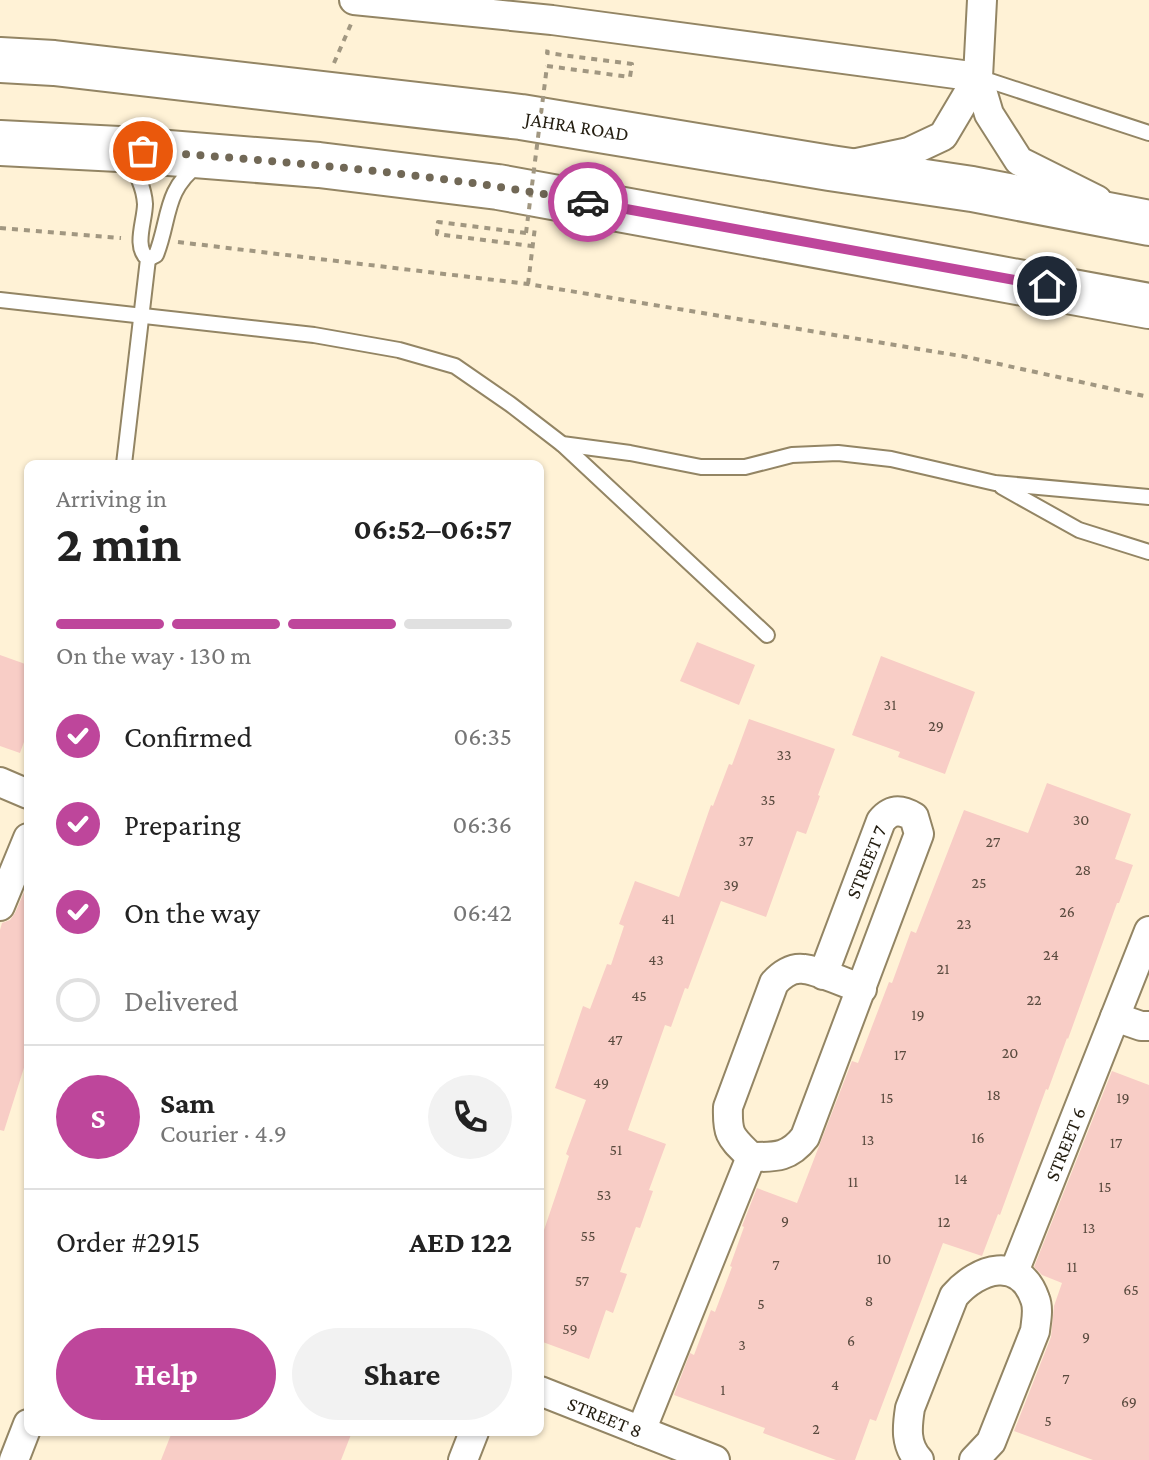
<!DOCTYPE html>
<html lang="en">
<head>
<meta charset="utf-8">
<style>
	:root { --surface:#fff; --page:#f2f2f2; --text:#222; --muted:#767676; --line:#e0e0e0; --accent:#be469b }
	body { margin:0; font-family:"Crimson Pro",serif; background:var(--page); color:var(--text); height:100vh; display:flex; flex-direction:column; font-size:30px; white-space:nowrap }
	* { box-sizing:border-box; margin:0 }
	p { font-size:26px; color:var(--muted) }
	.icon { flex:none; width:44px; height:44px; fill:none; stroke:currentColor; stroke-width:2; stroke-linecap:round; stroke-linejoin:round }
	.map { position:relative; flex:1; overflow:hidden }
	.details { position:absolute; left:24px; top:460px; width:520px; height:976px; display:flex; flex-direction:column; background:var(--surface); border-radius:12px; box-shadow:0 2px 6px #0004 }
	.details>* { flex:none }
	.pin { position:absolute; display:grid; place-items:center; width:68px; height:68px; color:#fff; margin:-34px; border:4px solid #fff; border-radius:50%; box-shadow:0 2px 8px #0007 }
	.courier { position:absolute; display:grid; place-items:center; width:80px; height:80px; margin:-40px; border:6px solid #be469b; border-radius:50%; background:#fff; color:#222; box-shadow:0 2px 10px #0007 }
	.head em { font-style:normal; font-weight:700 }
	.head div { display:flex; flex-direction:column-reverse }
	.head { display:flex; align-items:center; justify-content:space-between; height:136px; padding:0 32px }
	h1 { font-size:52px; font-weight:700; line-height:60px }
	.bar { display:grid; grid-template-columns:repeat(4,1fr); gap:12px 8px; align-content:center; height:96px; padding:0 32px }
	.bar i { height:10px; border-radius:6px; background:var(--line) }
	.bar .current { background:var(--accent) }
	.bar p { grid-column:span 4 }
	.line { display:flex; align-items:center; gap:20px; padding:0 32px; border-top:2px solid var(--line) }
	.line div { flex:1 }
	.round { display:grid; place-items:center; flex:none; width:84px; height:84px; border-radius:42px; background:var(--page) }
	ol { padding:0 32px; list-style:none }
	li { display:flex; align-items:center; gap:24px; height:88px }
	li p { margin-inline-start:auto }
	li .icon { padding:8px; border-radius:50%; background:var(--accent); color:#fff; stroke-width:4 }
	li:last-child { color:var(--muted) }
	li i { width:44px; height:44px; border:4px solid var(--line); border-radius:50% }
	.cta { display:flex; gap:16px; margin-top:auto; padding:16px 32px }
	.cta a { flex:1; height:92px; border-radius:48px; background:var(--accent); color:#fff; font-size:32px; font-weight:700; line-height:92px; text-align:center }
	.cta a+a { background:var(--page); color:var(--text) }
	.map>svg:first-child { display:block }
</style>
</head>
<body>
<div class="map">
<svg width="1149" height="1460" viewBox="0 0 1149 1460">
	<rect width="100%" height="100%" fill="#fff2d6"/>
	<g fill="#f8cdc6">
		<polygon points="697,642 755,665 739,705 680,681"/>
		<polygon points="0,655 28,665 28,731 20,753 0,746"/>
		<polygon points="881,656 975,692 945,774 898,757 900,752 852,735"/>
		<polygon points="749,719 835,749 818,795 820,796 806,834 797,831 766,917 721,901 688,989 685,988 671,1027 665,1025 628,1130 666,1144 649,1190 653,1191 640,1228 636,1227 620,1272 627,1274 613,1313 606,1310 589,1359 540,1341 540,1242 569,1156 566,1154 586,1100 555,1088 583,1006 590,1009 607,964 611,965 624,926 619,924 635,881 679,897 711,805 713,806 729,764 732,765"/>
		<polygon points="1047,783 1131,814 1115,859 1133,865 1119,903 1117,903 1068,1039 1067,1038 1048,1090 1046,1089 1000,1215 998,1214 982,1256 943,1243 876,1421 870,1419 855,1460 836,1460 763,1433 765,1428 674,1395 690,1353 694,1355 711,1310 715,1312 732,1267 730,1266 744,1227 742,1226 757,1188 797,1203 852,1061 858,1063 889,982 892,983 911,931 916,933 964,810 1028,833"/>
		<polygon points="28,883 28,1055 4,1131 0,1130 0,930 2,923 10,920 15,913"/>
		<polygon points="1112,1071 1149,1085 1149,1460 1093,1460 1014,1431 1051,1337 1054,1306 1062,1283 1042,1275 1034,1267"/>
		<polygon points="172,1432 352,1432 341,1460 161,1460"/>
	</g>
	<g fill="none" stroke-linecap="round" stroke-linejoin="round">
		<g stroke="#938564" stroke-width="18">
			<g id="lane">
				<polyline points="978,77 1149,133"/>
				<path d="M148 259 156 255C170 220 164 190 198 165"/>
				<polyline points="0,300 314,335 399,350 455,366 510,404 562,444 630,453 701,467 745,467 792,455 838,453 891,459 995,483 1149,497"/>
				<polyline points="562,444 767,635"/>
				<path d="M124 464 148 259C133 247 145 221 145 204 144 187 136 171 126 157"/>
				<polyline points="1002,487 1079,530 1149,552"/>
			</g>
		</g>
		<g stroke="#938564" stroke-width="32">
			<g id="street">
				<polyline points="354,0 552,20 978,77"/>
				<polyline points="982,0 978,77 989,114 1019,161 1097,200"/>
				<polyline points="857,163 909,152 943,136 978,77"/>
				<polyline points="0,782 28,794"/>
				<polyline points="0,906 28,838"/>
				<path d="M823 975 881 821C891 809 901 809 914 817L919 834 805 1137C789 1158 775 1157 751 1157 731 1137 727 1136 728 1107L774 983C781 975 792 967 804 969 817 970 848 984 862 989"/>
				<polyline points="1115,1017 1141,1026 1149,1026"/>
				<polyline points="1014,1272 1149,931"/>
				<polyline points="540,1391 715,1460"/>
				<polyline points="641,1431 751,1157"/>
				<polyline points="14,1460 28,1424"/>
				<polyline points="463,1460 474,1432"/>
				<path d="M919 1460C905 1445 907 1427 910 1408L954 1296C978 1268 1020 1255 1035 1299 1039 1309 1036 1321 1035 1331L991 1442 974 1460"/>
			</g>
		</g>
		<g stroke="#938564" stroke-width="48">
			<g id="highway">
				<polyline points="0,60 54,63 521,117 830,168 972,189 1149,223"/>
				<polyline points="0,143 119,149 319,165 498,187 1149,306"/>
			</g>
		</g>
		<g stroke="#a19781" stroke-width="4" stroke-dasharray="6 6" stroke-linecap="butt">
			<polyline points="334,63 351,24"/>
			<polyline points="547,66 630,77 632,64 547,53 548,46"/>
			<polyline points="0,228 121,238"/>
			<polyline points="526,233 438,222 437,234 532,246"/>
			<polyline points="178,242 528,284 967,357 1149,397"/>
			<polyline points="528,284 535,227"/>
		</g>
		<use href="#lane" stroke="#fff" stroke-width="14"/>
		<use href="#street" stroke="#fff" stroke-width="28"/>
		<use href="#highway" stroke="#fff" stroke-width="44"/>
		<polyline stroke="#a19781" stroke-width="4" stroke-dasharray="6 6" stroke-linecap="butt" points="526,233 547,66"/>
	</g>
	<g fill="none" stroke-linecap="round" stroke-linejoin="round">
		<path stroke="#716856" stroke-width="8" stroke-dasharray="0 14.4" d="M143 151C292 162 441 174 588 202"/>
		<polyline stroke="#be469b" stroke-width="10" points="588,202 1047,286"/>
	</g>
	<g text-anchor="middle" stroke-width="6" stroke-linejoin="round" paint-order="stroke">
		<g font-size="16" fill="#594a3e">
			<text x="890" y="710">31</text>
			<text x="936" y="731">29</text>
			<text x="784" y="760">33</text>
			<text x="768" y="805">35</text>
			<text x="1081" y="825">30</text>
			<text x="746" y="846">37</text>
			<text x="993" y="847">27</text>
			<text x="1083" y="875">28</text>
			<text x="979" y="888">25</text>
			<text x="731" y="890">39</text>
			<text x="1067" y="917">26</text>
			<text x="668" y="924">41</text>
			<text x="964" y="929">23</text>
			<text x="1051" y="960">24</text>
			<text x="656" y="965">43</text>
			<text x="943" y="974">21</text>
			<text x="639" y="1001">45</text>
			<text x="1034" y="1005">22</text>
			<text x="918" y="1020">19</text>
			<text x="615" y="1045">47</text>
			<text x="1010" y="1058">20</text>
			<text x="900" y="1060">17</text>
			<text x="601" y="1088">49</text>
			<text x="994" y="1100">18</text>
			<text x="887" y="1103">15</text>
			<text x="1123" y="1103">19</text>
			<text x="978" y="1143">16</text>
			<text x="868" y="1145">13</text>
			<text x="1116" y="1148">17</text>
			<text x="616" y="1155">51</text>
			<text x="961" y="1184">14</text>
			<text x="853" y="1187">11</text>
			<text x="1105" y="1192">15</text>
			<text x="604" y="1200">53</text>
			<text x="785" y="1226">9</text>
			<text x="944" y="1227">12</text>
			<text x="1089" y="1233">13</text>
			<text x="588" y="1241">55</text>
			<text x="884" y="1264">10</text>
			<text x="776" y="1270">7</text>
			<text x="1072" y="1272">11</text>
			<text x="582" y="1286">57</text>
			<text x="1131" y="1295">65</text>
			<text x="869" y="1306">8</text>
			<text x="761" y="1309">5</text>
			<text x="570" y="1334">59</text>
			<text x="1086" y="1342">9</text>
			<text x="851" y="1346">6</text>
			<text x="742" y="1350">3</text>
			<text x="1066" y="1384">7</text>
			<text x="835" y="1390">4</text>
			<text x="723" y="1395">1</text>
			<text x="1129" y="1407">69</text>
			<text x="1048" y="1426">5</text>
			<text x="816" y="1434">2</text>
		</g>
		<g font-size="20" fill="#241e11" stroke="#fff">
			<text transform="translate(577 126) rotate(9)" y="7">JAHRA ROAD</text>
			<text transform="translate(866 862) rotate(-68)" y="7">STREET 7</text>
			<text transform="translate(1065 1144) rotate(-68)" y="7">STREET 6</text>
			<text transform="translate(605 1417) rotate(22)" y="7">STREET 8</text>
		</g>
	</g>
</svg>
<div class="pin" style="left:143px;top:151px;background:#ea580c"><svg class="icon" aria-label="bag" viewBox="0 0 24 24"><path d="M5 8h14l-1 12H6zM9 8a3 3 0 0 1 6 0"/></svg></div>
<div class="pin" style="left:1047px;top:286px;background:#1f2937"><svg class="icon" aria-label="home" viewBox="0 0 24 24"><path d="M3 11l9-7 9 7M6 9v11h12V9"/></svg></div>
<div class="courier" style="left:588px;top:202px"><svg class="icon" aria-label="car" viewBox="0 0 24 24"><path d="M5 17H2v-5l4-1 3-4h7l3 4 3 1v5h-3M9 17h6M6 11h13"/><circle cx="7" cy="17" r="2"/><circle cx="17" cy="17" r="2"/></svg></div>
<section class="details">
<div class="head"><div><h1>2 min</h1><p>Arriving in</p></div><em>06:52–06:57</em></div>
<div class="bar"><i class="current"></i><i class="current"></i><i class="current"></i><i></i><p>On the way · 130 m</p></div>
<ol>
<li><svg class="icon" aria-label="check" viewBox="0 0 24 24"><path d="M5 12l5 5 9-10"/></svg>Confirmed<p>06:35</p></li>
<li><svg class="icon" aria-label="check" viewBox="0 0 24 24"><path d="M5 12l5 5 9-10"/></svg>Preparing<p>06:36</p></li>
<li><svg class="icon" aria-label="check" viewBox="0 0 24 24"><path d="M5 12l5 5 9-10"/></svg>On the way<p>06:42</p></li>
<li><i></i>Delivered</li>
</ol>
<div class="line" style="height:144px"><b class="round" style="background:var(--accent);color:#fff">S</b><div><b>Sam</b><p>Courier · 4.9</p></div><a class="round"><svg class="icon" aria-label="phone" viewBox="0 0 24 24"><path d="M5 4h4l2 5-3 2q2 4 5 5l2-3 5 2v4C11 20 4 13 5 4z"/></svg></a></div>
<div class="line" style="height:104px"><div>Order #2915</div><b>AED 122</b></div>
<div class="cta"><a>Help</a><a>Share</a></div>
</section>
</div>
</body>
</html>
